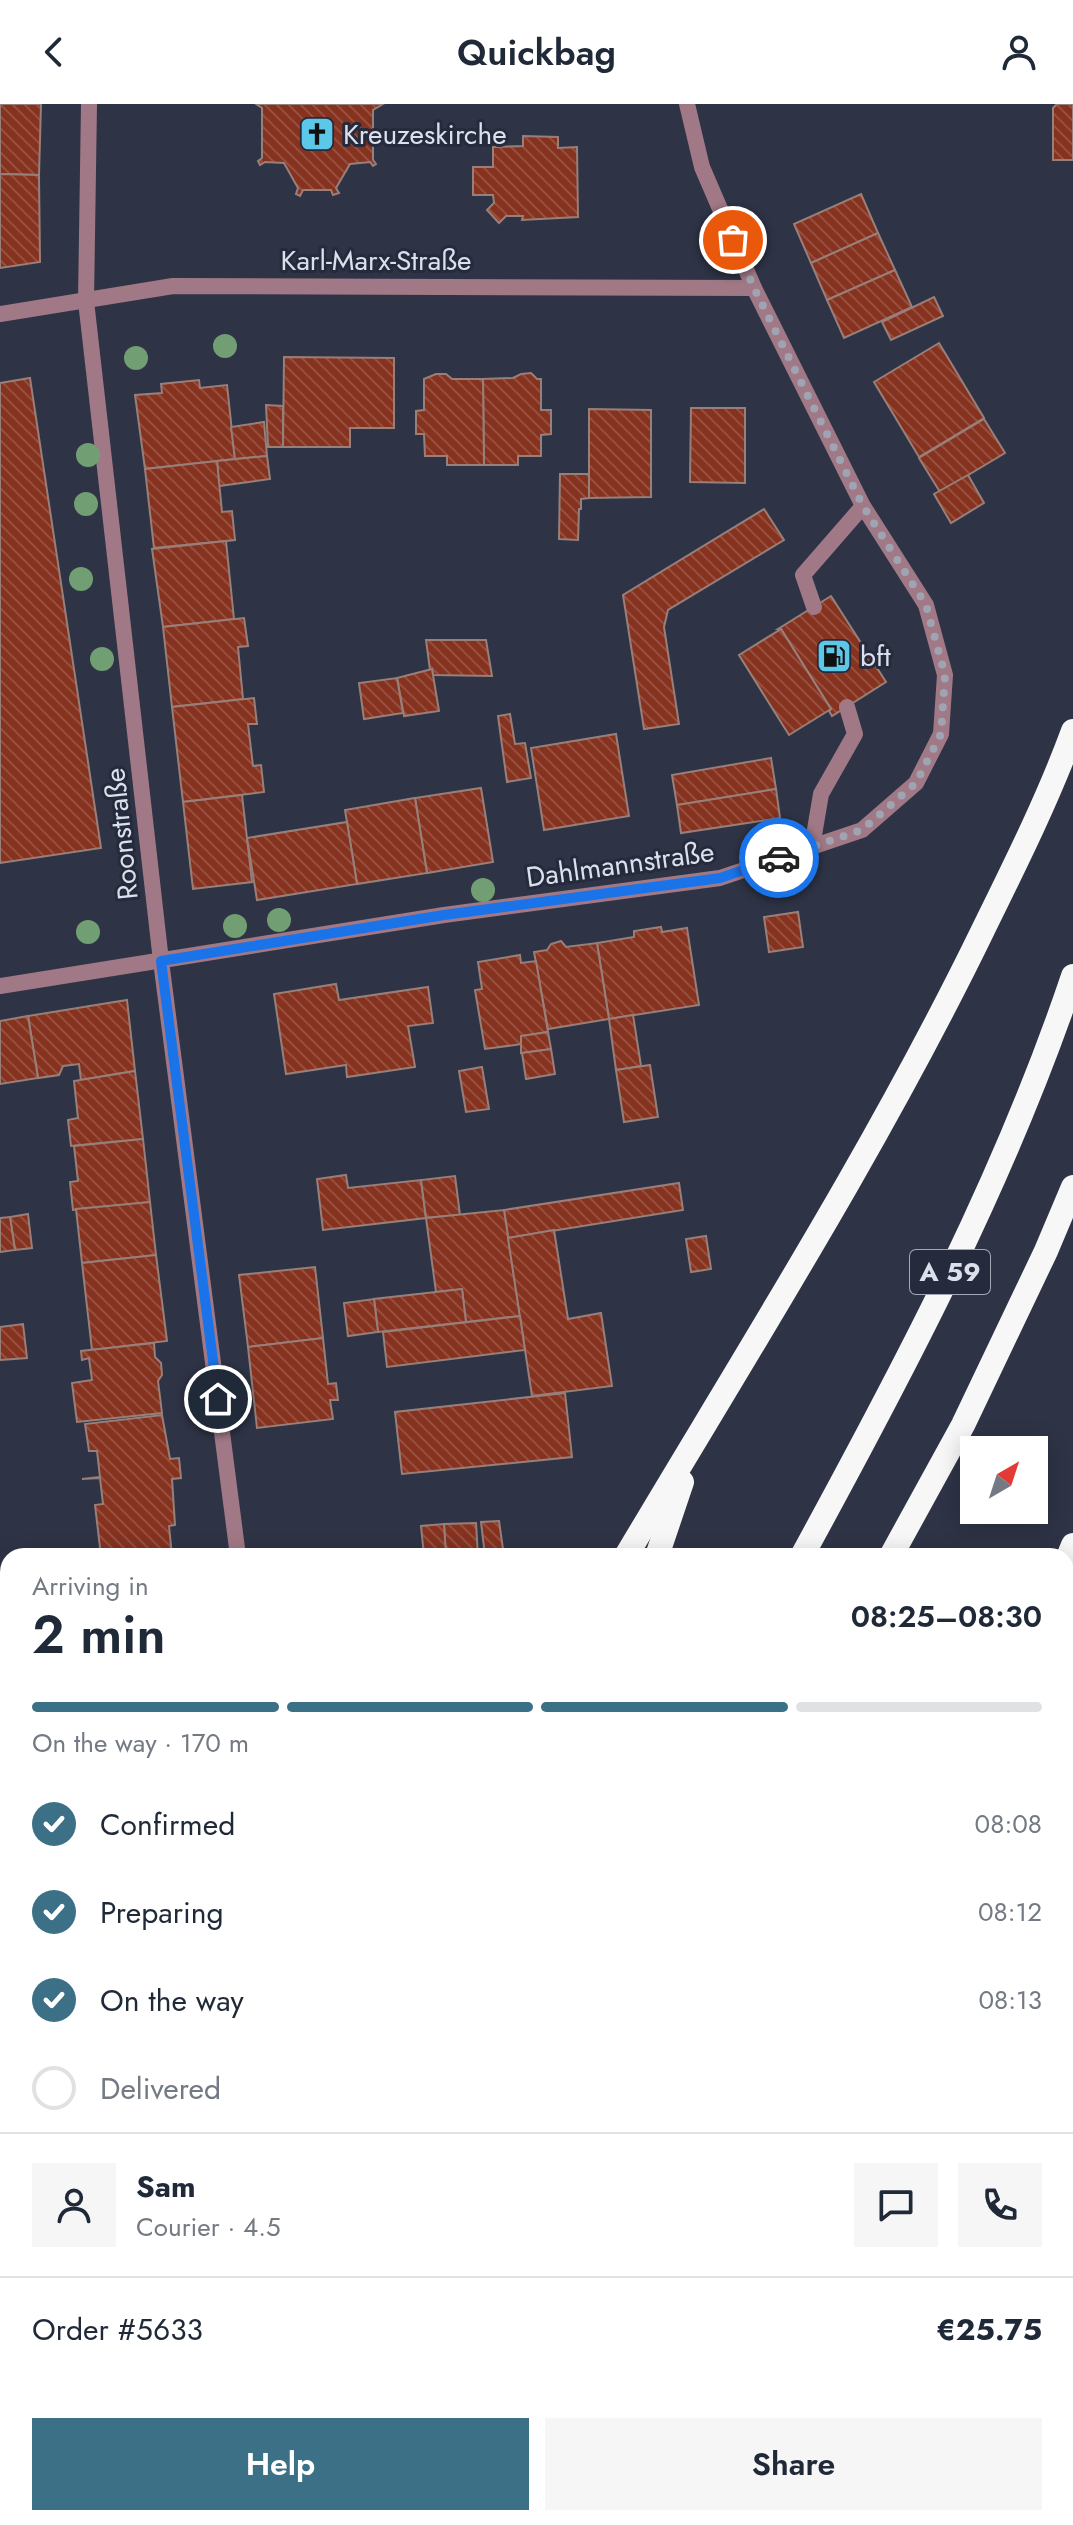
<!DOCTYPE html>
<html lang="en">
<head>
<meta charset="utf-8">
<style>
	:root { --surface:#fff; --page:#f6f6f7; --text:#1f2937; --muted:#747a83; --line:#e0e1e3; --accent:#3b7087 }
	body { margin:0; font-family:Jost,sans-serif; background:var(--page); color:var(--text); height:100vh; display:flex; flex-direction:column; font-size:30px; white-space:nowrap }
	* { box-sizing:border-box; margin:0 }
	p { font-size:26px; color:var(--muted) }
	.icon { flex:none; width:44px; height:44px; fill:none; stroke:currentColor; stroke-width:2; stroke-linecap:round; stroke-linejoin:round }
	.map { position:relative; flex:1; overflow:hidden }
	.details { position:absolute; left:0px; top:1444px; width:1074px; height:978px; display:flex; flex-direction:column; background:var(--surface); border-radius:24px 24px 0 0; box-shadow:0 4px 20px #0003 }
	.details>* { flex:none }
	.needle { width:52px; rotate:39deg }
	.tools { position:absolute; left:960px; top:1332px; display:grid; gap:16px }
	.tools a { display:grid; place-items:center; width:88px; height:88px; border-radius:0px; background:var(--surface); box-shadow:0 4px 20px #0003; font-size:40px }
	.pin { position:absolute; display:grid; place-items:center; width:68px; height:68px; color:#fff; margin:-34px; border:4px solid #fff; border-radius:50%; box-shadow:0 2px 8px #0007 }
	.courier { position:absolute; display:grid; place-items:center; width:80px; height:80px; margin:-40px; border:6px solid #1a73e8; border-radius:50%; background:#fff; color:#222; box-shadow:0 2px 10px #0007 }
	.headline em { font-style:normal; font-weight:600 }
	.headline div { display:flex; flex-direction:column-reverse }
	.headline { display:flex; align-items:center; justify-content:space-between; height:136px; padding:0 32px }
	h1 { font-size:52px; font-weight:600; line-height:60px }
	.bar { display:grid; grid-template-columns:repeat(4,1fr); gap:12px 8px; align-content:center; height:96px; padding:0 32px }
	.bar i { height:10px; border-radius:6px; background:var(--line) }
	.bar .active { background:var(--accent) }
	.bar p { grid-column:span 4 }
	.line { display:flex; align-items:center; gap:20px; padding:0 32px; border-top:2px solid var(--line) }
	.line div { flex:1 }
	.round { display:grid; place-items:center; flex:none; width:84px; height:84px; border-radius:0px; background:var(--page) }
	ol { padding:0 32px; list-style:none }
	li { display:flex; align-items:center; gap:24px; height:88px }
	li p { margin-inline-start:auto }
	li .icon { padding:8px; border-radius:50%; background:var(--accent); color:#fff; stroke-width:4 }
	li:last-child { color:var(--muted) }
	li i { width:44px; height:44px; border:4px solid var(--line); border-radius:50% }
	.primary-button { display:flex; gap:16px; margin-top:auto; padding:16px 32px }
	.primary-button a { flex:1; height:92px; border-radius:0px; background:var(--accent); color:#fff; font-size:32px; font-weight:600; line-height:92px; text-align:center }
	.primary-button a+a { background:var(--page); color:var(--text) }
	header { display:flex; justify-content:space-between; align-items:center; height:104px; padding:0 32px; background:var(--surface); font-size:36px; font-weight:600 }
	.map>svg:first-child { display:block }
</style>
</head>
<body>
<header><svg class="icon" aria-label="back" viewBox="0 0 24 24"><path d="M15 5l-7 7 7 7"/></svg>Quickbag<svg class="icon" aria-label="person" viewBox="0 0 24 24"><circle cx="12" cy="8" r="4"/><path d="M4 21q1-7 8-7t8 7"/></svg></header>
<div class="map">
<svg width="1073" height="2421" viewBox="0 0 1073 2421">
	<defs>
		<pattern id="building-back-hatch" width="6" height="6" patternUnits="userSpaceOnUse" patternTransform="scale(2)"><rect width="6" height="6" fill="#85321f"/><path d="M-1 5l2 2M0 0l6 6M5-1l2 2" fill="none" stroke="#964f40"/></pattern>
	</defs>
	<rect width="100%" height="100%" fill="#2e3446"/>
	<g fill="url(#building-back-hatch)" stroke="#997f79" stroke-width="2">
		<polygon points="0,0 41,0 39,71 0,70"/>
		<polygon points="256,0 383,0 373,6 373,56 376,60 373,62 370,58 350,60 336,84 339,89 333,91 331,86 303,86 300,92 296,90 298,84 284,59 265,58 260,61 258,57 262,54 262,4"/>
		<polygon points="1057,0 1073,0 1073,56 1053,56 1053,4"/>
		<polygon points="523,32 558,33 558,44 577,43 578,113 522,116 523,112 506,112 499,119 487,106 494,99 493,91 473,91 473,63 493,63 493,43 523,42"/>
		<polygon points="0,70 39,71 40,158 0,164"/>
		<polygon points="861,90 878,129 811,159 794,120"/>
		<polygon points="878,129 895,166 827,196 811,159"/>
		<polygon points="895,166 912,203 844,234 827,196"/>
		<polygon points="934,193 943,212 891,236 882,218"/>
		<polygon points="939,239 984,314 919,353 874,278"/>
		<polygon points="284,253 394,254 394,324 350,324 350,343 283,343"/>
		<polygon points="531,269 537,275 541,275 541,306 551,306 551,330 541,331 541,352 518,352 518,361 484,361 483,275 513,274 521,270"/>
		<polygon points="436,270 446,270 452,275 483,275 484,361 447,361 447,352 425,352 424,330 416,330 416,307 424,306 424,275"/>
		<polygon points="30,274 101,744 0,759 0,279"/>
		<polygon points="199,276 200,284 227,281 235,355 145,365 135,291 162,289 161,280"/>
		<polygon points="266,301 283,302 283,343 268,343"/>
		<polygon points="691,304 745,304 745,379 690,378"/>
		<polygon points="589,305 651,306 651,393 589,394"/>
		<polygon points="984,315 1005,349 940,388 919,354"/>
		<polygon points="264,318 267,352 235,355 231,323"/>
		<polygon points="267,352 270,375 219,382 217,357"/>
		<polygon points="217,357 222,408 232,407 235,436 154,444 145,365"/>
		<polygon points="560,370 589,370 589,394 581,395 581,405 579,405 578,436 559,435"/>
		<polygon points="968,371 984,399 951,419 934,390"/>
		<polygon points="764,405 784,436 668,506 664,523 679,620 644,625 623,491"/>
		<polygon points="226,437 234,515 163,523 152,445"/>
		<polygon points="831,492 886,578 832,612 829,607 831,605 781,525 778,525"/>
		<polygon points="244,514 248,542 238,543 243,595 172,603 163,523"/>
		<polygon points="781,525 831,605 789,631 739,551"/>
		<polygon points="426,536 486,536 492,572 433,571 432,565 430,566"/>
		<polygon points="432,565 439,607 404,612 397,574"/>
		<polygon points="397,574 403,609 364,615 359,579"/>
		<polygon points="254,594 257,620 248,620 253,662 261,661 264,688 183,698 172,603"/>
		<polygon points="510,610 515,640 525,639 531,674 507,678 498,612"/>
		<polygon points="616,630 629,712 544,726 531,644"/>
		<polygon points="771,654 776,685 677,701 672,671"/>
		<polygon points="481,684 493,758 427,769 415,694"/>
		<polygon points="776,685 780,714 681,729 677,701"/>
		<polygon points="242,691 252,778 193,785 183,698"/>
		<polygon points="415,694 427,769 357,780 345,706"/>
		<polygon points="347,718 357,780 257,796 247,734"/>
		<polygon points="798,808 803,843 769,848 764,813"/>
		<polygon points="661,823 662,828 687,824 699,901 609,915 597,839 634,833 634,827"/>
		<polygon points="561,837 566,843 597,839 609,915 548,925 534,848 547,846 551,840"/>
		<polygon points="520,851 521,859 536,857 548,928 521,932 522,940 485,945 475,886 482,885 478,858"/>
		<polygon points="336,880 339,896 428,883 433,919 408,922 415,963 347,973 346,961 286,970 274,890"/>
		<polygon points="127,896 135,967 81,976 79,960 63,962 59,971 38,974 28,912"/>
		<polygon points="633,911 641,962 616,966 609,915"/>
		<polygon points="28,912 38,974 0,980 0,917"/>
		<polygon points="548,928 551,945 521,949 521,932"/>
		<polygon points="551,945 555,970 526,975 522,949"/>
		<polygon points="650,961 658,1013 624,1018 616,966"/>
		<polygon points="482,963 489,1005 466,1008 459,967"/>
		<polygon points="135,967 143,1035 71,1042 68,1016 78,1014 74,977"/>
		<polygon points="143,1035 150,1098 73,1106 70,1078 78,1077 74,1042"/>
		<polygon points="346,1071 348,1084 421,1076 426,1114 323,1126 317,1075"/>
		<polygon points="455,1072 460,1111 426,1114 421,1076"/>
		<polygon points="679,1079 683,1106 508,1134 504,1106"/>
		<polygon points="150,1098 156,1151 82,1159 76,1105"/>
		<polygon points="504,1106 520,1212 466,1218 462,1185 436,1188 426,1114"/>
		<polygon points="28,1110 32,1144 15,1146 10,1113"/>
		<polygon points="10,1113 15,1146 0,1148 0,1114"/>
		<polygon points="554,1126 568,1215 601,1209 612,1282 532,1292 508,1134"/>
		<polygon points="706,1132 711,1165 691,1168 686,1135"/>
		<polygon points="156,1151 167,1237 92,1246 82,1159"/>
		<polygon points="315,1163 323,1234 248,1243 239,1171"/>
		<polygon points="462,1185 466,1218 378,1228 374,1195"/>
		<polygon points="374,1195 378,1228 348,1232 344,1199"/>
		<polygon points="520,1212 525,1246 387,1263 383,1228"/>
		<polygon points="23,1220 27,1254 0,1256 0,1223"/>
		<polygon points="323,1234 328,1280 336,1279 338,1296 330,1296 333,1315 257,1324 248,1243"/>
		<polygon points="154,1239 155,1253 161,1259 162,1271 158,1277 162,1309 77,1318 72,1279 92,1276 89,1254 82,1256 81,1247"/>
		<polygon points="565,1289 572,1353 402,1370 395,1308"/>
		<polygon points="162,1311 170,1355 179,1354 181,1374 172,1375 175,1421 169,1422 172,1452 101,1452 95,1401 103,1400 100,1374 82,1375 100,1373 97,1347 89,1347 85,1320"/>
		<polygon points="499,1417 504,1452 485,1452 481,1418"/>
		<polygon points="476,1419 478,1452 446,1452 444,1420"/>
		<polygon points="444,1420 446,1452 424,1452 421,1422"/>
	</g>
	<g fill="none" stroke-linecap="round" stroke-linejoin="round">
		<g stroke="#a17986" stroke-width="16">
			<polyline points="814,503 803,471 863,402"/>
			<polyline points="812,743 821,690 855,630 847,603"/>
		</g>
		<g stroke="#a17986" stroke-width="16">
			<polyline points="89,0 86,197 161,857 238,1452"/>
			<polyline points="0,210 173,182 754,184"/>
			<polyline points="0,882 444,811 720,774 862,726 916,679 941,630 945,571 926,501 863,402 754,184 702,63 687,0"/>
			<polyline points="0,2415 1073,2418"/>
		</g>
		<g stroke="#df9fb4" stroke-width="16">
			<polyline points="1066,1692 1073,1691"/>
			<polyline points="1066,1796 1073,1795"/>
			<polyline points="0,1808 8,1807"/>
			<polyline points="0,1934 8,1933"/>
		</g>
		<g stroke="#f7f7f7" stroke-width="24">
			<path d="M626 1452C749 1245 878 1042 983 826 1015 761 1048 695 1073 627"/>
			<polyline points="657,1452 682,1378"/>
			<path d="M802 1452C904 1265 1005 1075 1073 872"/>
			<polyline points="891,1452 963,1321 1046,1147 1073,1083"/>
			<polyline points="1066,1458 1073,1441"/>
			<polyline points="42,2421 48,2414"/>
			<polyline points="149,2421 155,2414"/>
		</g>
	</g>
	<g fill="#719f73">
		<circle cx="225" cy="242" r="12"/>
		<circle cx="136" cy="254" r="12"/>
		<circle cx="88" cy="351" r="12"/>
		<circle cx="86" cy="400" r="12"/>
		<circle cx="81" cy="475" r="12"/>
		<circle cx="102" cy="555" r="12"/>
		<circle cx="483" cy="786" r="12"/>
		<circle cx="279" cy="816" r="12"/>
		<circle cx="235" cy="822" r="12"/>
		<circle cx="88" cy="828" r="12"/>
	</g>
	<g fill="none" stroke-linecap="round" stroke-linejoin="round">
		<polyline stroke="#9fa4b2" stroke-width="8" stroke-dasharray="0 14.4" points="733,136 754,184 863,402 926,501 945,571 941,630 916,679 862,726 779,754"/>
		<polyline stroke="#1a73e8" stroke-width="10" points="218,1295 161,857 444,811 720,774 779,754"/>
	</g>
	<defs>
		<g id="church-square" transform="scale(1.8)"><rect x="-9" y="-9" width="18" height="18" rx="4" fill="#5dc7e8" stroke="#252a3c"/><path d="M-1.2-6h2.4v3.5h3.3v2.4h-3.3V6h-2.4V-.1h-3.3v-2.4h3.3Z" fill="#111"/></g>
		<g id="fuel-square" transform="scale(1.8)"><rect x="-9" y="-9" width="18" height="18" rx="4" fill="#5dc7e8" stroke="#252a3c"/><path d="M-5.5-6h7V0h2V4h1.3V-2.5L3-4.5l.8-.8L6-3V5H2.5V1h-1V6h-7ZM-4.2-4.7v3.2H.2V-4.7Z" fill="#111"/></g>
	</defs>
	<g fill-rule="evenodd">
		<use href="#church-square" x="317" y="30"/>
		<use href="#fuel-square" x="834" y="552"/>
	</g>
	<g text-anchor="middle" stroke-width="6" stroke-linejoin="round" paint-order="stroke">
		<rect fill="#252a3c" stroke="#a5a9b7" stroke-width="2" x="910" y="1146" width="80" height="44" rx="6"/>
		<g font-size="26" font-weight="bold" fill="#dce0ec">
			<text x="950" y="1177">A 59</text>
		</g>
		<g font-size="28" fill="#dce0ec" stroke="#252a3c" text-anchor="start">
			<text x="343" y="40">Kreuzeskirche</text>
			<text x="860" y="562">bft</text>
		</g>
		<g font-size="28" fill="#dce0ec" stroke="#252a3c">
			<text x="376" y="166">Karl-Marx-Straße</text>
			<text transform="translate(121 730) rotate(-96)" y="10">Roonstraße</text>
			<text transform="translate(620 760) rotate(-8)" y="10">Dahlmannstraße</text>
		</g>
	</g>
</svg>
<div class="tools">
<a><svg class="needle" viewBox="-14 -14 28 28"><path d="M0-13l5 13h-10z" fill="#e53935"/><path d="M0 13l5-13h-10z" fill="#747a83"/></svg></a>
</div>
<div class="pin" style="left:733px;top:136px;background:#ea580c"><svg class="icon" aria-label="bag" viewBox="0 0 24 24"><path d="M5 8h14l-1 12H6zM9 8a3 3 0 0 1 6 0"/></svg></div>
<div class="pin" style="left:218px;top:1295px;background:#1f2937"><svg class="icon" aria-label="home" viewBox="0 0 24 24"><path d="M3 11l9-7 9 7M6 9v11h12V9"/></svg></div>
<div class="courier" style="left:779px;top:754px"><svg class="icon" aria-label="car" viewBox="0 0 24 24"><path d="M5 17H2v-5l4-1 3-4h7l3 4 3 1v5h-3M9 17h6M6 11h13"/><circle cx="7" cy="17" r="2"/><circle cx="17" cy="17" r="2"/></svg></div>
<section class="details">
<div class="headline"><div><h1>2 min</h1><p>Arriving in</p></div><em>08:25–08:30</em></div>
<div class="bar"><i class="active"></i><i class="active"></i><i class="active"></i><i></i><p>On the way · 170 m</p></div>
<ol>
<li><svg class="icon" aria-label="check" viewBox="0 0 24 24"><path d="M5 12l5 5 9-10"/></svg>Confirmed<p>08:08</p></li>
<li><svg class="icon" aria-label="check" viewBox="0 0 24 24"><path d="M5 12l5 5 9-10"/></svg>Preparing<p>08:12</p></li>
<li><svg class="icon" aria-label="check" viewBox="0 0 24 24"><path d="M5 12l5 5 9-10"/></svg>On the way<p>08:13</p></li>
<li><i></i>Delivered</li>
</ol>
<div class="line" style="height:144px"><a class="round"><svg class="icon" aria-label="person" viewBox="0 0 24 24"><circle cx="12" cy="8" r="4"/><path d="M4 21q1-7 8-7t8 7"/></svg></a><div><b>Sam</b><p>Courier · 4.5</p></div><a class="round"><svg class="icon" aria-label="chat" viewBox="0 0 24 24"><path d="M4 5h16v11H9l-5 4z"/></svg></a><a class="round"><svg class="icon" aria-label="phone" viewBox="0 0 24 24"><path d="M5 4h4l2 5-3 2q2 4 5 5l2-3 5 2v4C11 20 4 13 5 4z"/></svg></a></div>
<div class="line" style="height:104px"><div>Order #5633</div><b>€25.75</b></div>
<div class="primary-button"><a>Help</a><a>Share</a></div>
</section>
</div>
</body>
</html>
